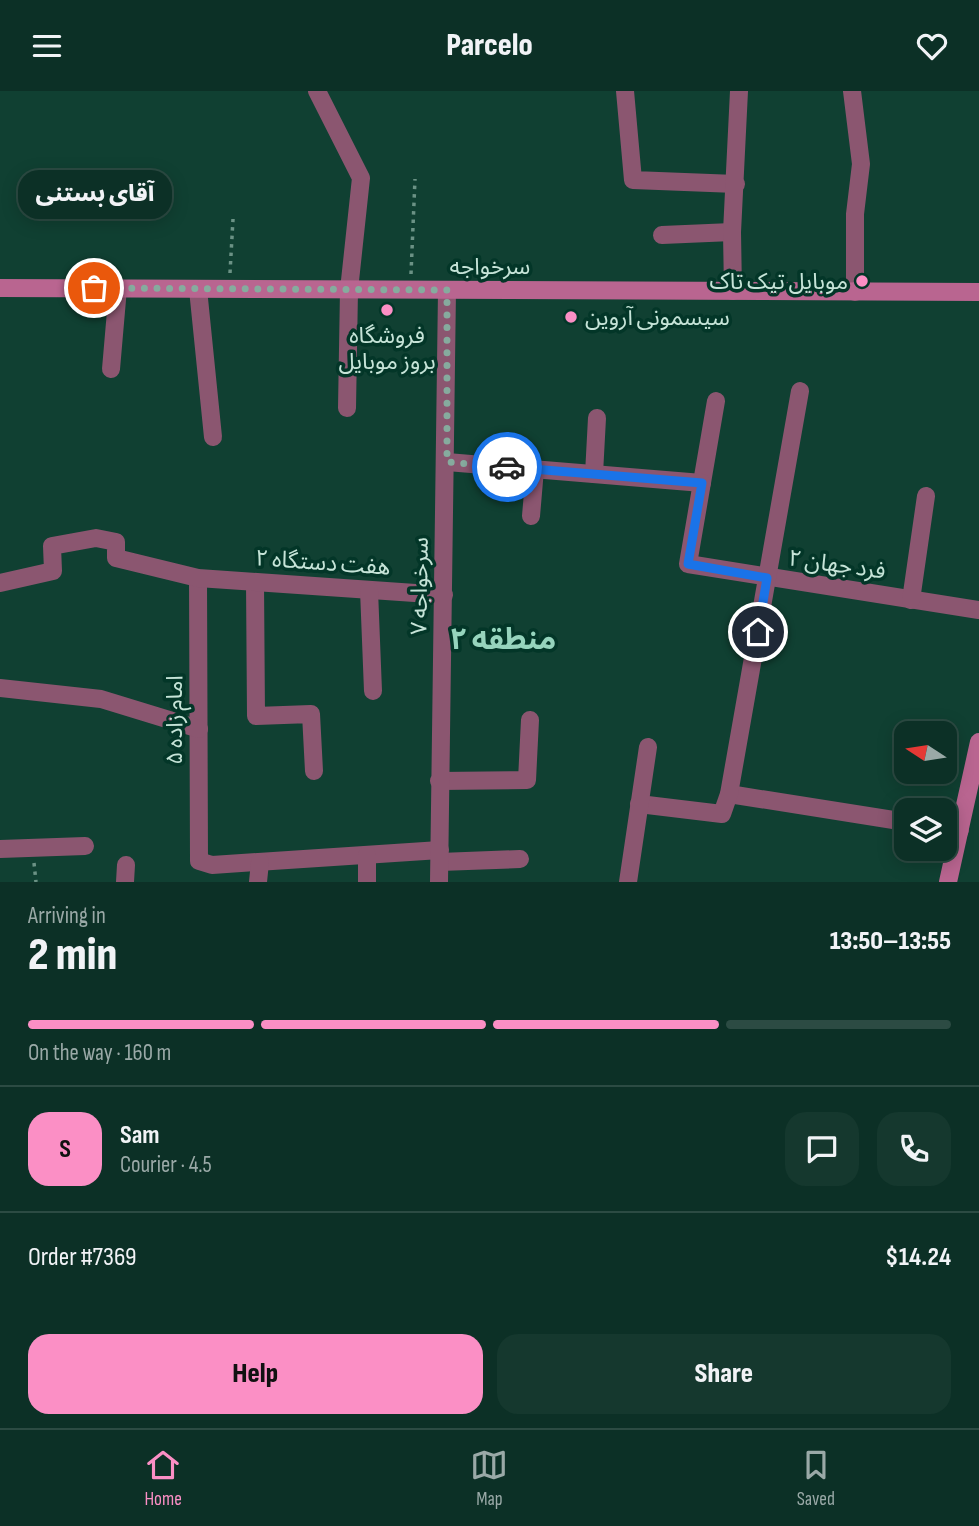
<!DOCTYPE html>
<html lang="en">
<head>
<meta charset="utf-8">
<style>
	:root { --surface:#0c3026; --page:#15382e; --text:#f1f3f6; --muted:#9aa9a7; --line:#2c4b43; --accent:#fb8fc5 }
	body { margin:0; font-family:"Sofia Sans Condensed","Noto Sans Arabic",sans-serif; background:var(--page); color:var(--text); height:100vh; display:flex; flex-direction:column; font-size:26px; white-space:nowrap }
	* { box-sizing:border-box; margin:0 }
	p { font-size:23px; color:var(--muted) }
	.icon { flex:none; width:38px; height:38px; fill:none; stroke:currentColor; stroke-width:2; stroke-linecap:round; stroke-linejoin:round }
	.map { position:relative; height:791px; overflow:hidden }
	.panel { display:flex; flex-direction:column; background:var(--surface); flex:1 }
	.panel>* { flex:none }
	.needle { width:46px; rotate:282deg }
	.fabs { position:absolute; left:894px; top:630px; display:grid; gap:14px }
	.fabs a { display:grid; place-items:center; width:63px; height:63px; border-radius:14px; background:var(--surface); box-shadow:0 4px 18px #0003,0 0 0 2px var(--line); font-size:35px }
	.pin { position:absolute; display:grid; place-items:center; width:60px; height:60px; color:#fff; margin:-30px; border:4px solid #fff; border-radius:50%; box-shadow:0 2px 7px #0007 }
	.courier { position:absolute; display:grid; place-items:center; width:70px; height:70px; margin:-35px; border:5px solid #1a73e8; border-radius:50%; background:#fff; color:#222; box-shadow:0 2px 9px #0007 }
	.bubble { position:absolute; height:49px; border-radius:21px; background:var(--surface); box-shadow:0 4px 18px #0003,0 0 0 2px var(--line); font-size:23px; font-weight:800; line-height:49px; text-align:center }
	.head em { font-style:normal; font-weight:800 }
	.head div { display:flex; flex-direction:column-reverse }
	.head { display:flex; align-items:center; justify-content:space-between; height:119px; padding:0 28px }
	h1 { font-size:46px; font-weight:800; line-height:52px }
	.bar { display:grid; grid-template-columns:repeat(4,1fr); gap:10px 7px; align-content:center; height:84px; padding:0 28px }
	.bar i { height:9px; border-radius:5px; background:var(--line) }
	.bar .active { background:var(--accent) }
	.bar p { grid-column:span 4 }
	.line { display:flex; align-items:center; gap:18px; padding:0 28px; border-top:2px solid var(--line) }
	.line div { flex:1 }
	.round { display:grid; place-items:center; flex:none; width:74px; height:74px; border-radius:21px; background:var(--page) }
	.button { display:flex; gap:14px; margin-top:auto; padding:14px 28px }
	.button a { flex:1; height:80px; border-radius:21px; background:var(--accent); color:#111; font-size:28px; font-weight:800; line-height:80px; text-align:center }
	.button a+a { background:var(--page); color:var(--text) }
	header { display:flex; justify-content:space-between; align-items:center; height:91px; padding:0 28px; background:var(--surface); font-size:32px; font-weight:800 }
	.menu { display:flex; justify-content:space-around; align-items:center; height:98px; border-top:2px solid var(--line); background:var(--surface); font-size:19px; color:var(--muted) }
	.menu a { display:grid; justify-items:center; gap:4px }
	.menu .active { color:var(--accent) }
	.map>svg:first-child { display:block }
</style>
</head>
<body>
<header><svg class="icon" aria-label="menu" viewBox="0 0 24 24"><path d="M4 6h16M4 12h16M4 18h16"/></svg>Parcelo<svg class="icon" aria-label="heart" viewBox="0 0 24 24"><path d="M12 20l-8-8c-3-5 5-10 8-4 3-6 11-1 8 4z"/></svg></header>
<div class="map">
<svg width="979" height="791" viewBox="0 0 979 791">
	<rect width="100%" height="100%" fill="#104032"/>
	<g fill="none" stroke-linecap="round" stroke-linejoin="round">
		<g stroke="#6b9285" stroke-width="3.5" stroke-dasharray="3.5 5" stroke-linecap="butt">
			<polyline points="230,182 233,128"/>
			<polyline points="411,183 415,88"/>
			<polyline points="34,772 36,791"/>
		</g>
		<g stroke="#8b5670" stroke-width="18">
			<polyline points="317,0 361,87 349,199 347,317"/>
			<polyline points="625,0 633,89 736,93"/>
			<polyline points="852,0 861,73 855,123 855,201"/>
			<polyline points="662,144 732,141"/>
			<polyline points="198,198 213,346"/>
			<polyline points="733,200 732,141 739,0"/>
			<polyline points="111,278 118,197"/>
			<polyline points="716,310 688,473 979,519"/>
			<polyline points="447,371 702,392"/>
			<polyline points="594,383 597,327"/>
			<polyline points="531,425 535,378"/>
			<polyline points="198,487 199,770 212,774 440,759"/>
			<polyline points="255,491 256,625 311,623 314,680"/>
			<polyline points="0,492 53,480 52,455 96,447 116,451 116,467 198,487 444,504"/>
			<polyline points="369,499 373,600"/>
			<polyline points="911,509 926,405"/>
			<polyline points="0,597 101,608 199,638"/>
			<polyline points="439,690 527,689 530,629"/>
			<polyline points="729,703 906,731"/>
			<polyline points="639,713 722,723 729,703 800,300"/>
			<polyline points="945,737 960,739"/>
			<polyline points="0,758 85,755"/>
			<polyline points="440,771 520,768"/>
			<polyline points="125,791 126,774"/>
			<polyline points="258,791 260,771"/>
			<polyline points="367,791 367,764"/>
			<polyline points="439,791 447,199"/>
			<polyline points="628,791 648,656"/>
		</g>
		<g stroke="#b96590" stroke-width="18">
			<polyline points="0,197 979,201"/>
			<polyline points="948,791 979,651"/>
		</g>
	</g>
	<g fill="none" stroke-linecap="round" stroke-linejoin="round">
		<polyline stroke="#86ab9e" stroke-width="7" stroke-dasharray="0 12.6" points="94,197 447,199 447,371 507,376"/>
		<polyline stroke="#1a73e8" stroke-width="9" points="507,376 702,392 688,473 767,487 758,541"/>
	</g>
	<g fill="#fb8fc5" stroke="#033628" stroke-width="2.5">
		<circle cx="862" cy="190" r="7"/>
		<circle cx="387" cy="219" r="7"/>
		<circle cx="571" cy="226" r="7"/>
	</g>
	<g text-anchor="middle" stroke-width="7" stroke-linejoin="round" paint-order="stroke">
		<g font-size="23" fill="#c6e4d8" stroke="#033628">
			<text x="490" y="183">سرخواجه</text>
			<text transform="translate(323 471) rotate(4)" y="8">هفت دستگاه ۲</text>
			<text transform="translate(837 473) rotate(8)" y="8">۲ فرد جهان</text>
			<text transform="translate(419 495) rotate(-89)" y="8">سرخواجه ۷</text>
			<text transform="translate(174 629) rotate(-90)" y="8">۵ امام زاده</text>
		</g>
		<g font-size="23" fill="#c6e4d8" stroke="#033628" text-anchor="end">
			<text x="848" y="198">موبایل تیک تاک</text>
			<text x="585" y="234" text-anchor="start">سیسمونی آروین</text>
			<text x="387" y="252" text-anchor="middle">فروشگاه<tspan x="387" dy="26">بروز موبایل</tspan></text>
		</g>
		<g font-size="30" font-weight="bold" fill="#96d4bd" stroke="#033628">
			<text x="503" y="558">منطقه ۲</text>
		</g>
	</g>
</svg>
<div class="fabs">
<a><svg class="needle" viewBox="-14 -14 28 28"><path d="M0-13l5 13h-10z" fill="#e53935"/><path d="M0 13l5-13h-10z" fill="#9aa9a7"/></svg></a>
<a><svg class="icon" aria-label="layers" viewBox="0 0 24 24"><path d="M12 4l9 5-9 5-9-5zM3 14l9 5 9-5"/></svg></a>
</div>
<div class="pin" style="left:94px;top:197px;background:#ea580c"><svg class="icon" aria-label="bag" viewBox="0 0 24 24"><path d="M5 8h14l-1 12H6zM9 8a3 3 0 0 1 6 0"/></svg></div>
<div class="pin" style="left:758px;top:541px;background:#1f2937"><svg class="icon" aria-label="home" viewBox="0 0 24 24"><path d="M3 11l9-7 9 7M6 9v11h12V9"/></svg></div>
<div class="courier" style="left:507px;top:376px"><svg class="icon" aria-label="car" viewBox="0 0 24 24"><path d="M5 17H2v-5l4-1 3-4h7l3 4 3 1v5h-3M9 17h6M6 11h13"/><circle cx="7" cy="17" r="2"/><circle cx="17" cy="17" r="2"/></svg></div>
<div class="bubble" style="left:18px;top:79px;width:154px">آقای بستنی</div>
</div>
<section class="panel">
<div class="head"><div><h1>2 min</h1><p>Arriving in</p></div><em>13:50–13:55</em></div>
<div class="bar"><i class="active"></i><i class="active"></i><i class="active"></i><i></i><p>On the way · 160 m</p></div>
<div class="line" style="height:126px"><b class="round" style="background:var(--accent);color:#111">S</b><div><b>Sam</b><p>Courier · 4.5</p></div><a class="round"><svg class="icon" aria-label="chat" viewBox="0 0 24 24"><path d="M4 5h16v11H9l-5 4z"/></svg></a><a class="round"><svg class="icon" aria-label="phone" viewBox="0 0 24 24"><path d="M5 4h4l2 5-3 2q2 4 5 5l2-3 5 2v4C11 20 4 13 5 4z"/></svg></a></div>
<div class="line" style="height:91px"><div>Order #7369</div><b>$14.24</b></div>
<div class="button"><a>Help</a><a>Share</a></div>
</section>
<nav class="menu">
<a class="active"><svg class="icon" aria-label="home" viewBox="0 0 24 24"><path d="M3 11l9-7 9 7M6 9v11h12V9"/></svg>Home</a>
<a><svg class="icon" aria-label="map" viewBox="0 0 24 24"><path d="M3 6l6-2 6 2 6-2v14l-6 2-6-2-6 2zM9 4v14M15 6v14"/></svg>Map</a>
<a><svg class="icon" aria-label="saved" viewBox="0 0 24 24"><path d="M7 4h10v16l-5-4-5 4z"/></svg>Saved</a>
</nav>
</body>
</html>
